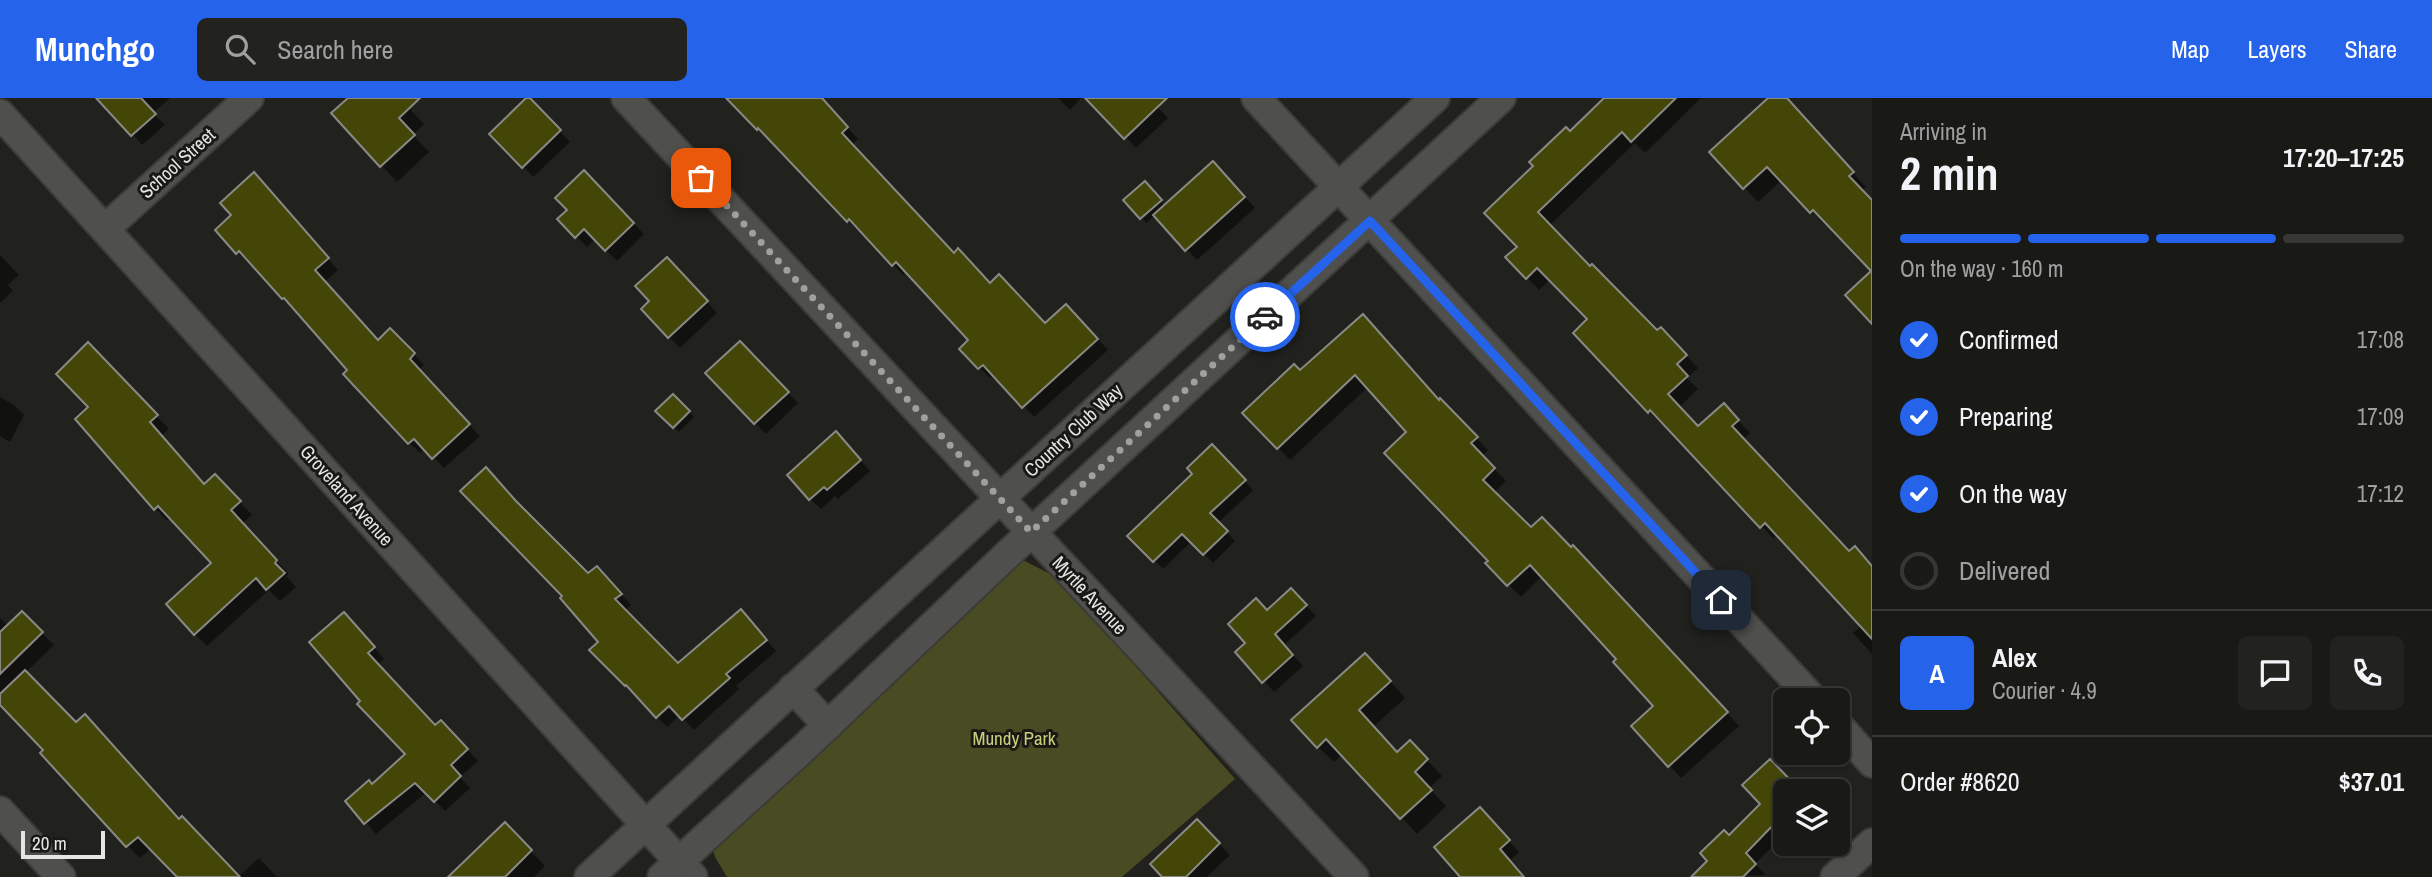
<!DOCTYPE html>
<html lang="en">
<head>
<meta charset="utf-8">
<style>
	:root { --surface:#191916; --page:#22221f; --text:#f1f3f6; --muted:#9fa0a1; --line:#373835; --accent:#2563eb }
	body { margin:0; font-family:"Archivo Narrow",sans-serif; background:var(--page); color:var(--text); height:100vh; display:flex; flex-direction:column; font-size:26px; white-space:nowrap }
	* { box-sizing:border-box; margin:0 }
	p { font-size:23px; color:var(--muted) }
	.icon { flex:none; width:38px; height:38px; fill:none; stroke:currentColor; stroke-width:2; stroke-linecap:round; stroke-linejoin:round }
	.map { position:relative; flex:1; overflow:hidden }
	.drawer { display:flex; flex-direction:column; background:var(--surface); width:560px }
	.drawer>* { flex:none }
	.controls { position:absolute; left:1773px; top:590px; display:grid; gap:14px }
	.controls a { display:grid; place-items:center; width:77px; height:77px; border-radius:10px; background:var(--surface); box-shadow:0 2px 5px #0004,0 0 0 2px var(--line); font-size:35px }
	.scale { position:absolute; left:21px; bottom:18px; width:84px; box-sizing:border-box; padding-left:7px; border:4px solid #e5e5e3; border-top:0; font-size:19px; line-height:24px; white-space:nowrap; color:#e5e5e3; -webkit-text-stroke:5px #181815; paint-order:stroke }
	.pin { position:absolute; display:grid; place-items:center; width:60px; height:60px; color:#fff; margin:-30px; border-radius:14px; box-shadow:0 4px 10px #0006 }
	.courier { position:absolute; display:grid; place-items:center; width:70px; height:70px; margin:-35px; border:5px solid #2563eb; border-radius:50%; background:#fff; color:#222; box-shadow:0 2px 9px #0007 }
	.head em { font-style:normal; font-weight:700 }
	.head div { display:flex; flex-direction:column-reverse }
	.head { display:flex; align-items:center; justify-content:space-between; height:119px; padding:0 28px }
	h1 { font-size:46px; font-weight:700; line-height:52px }
	.bar { display:grid; grid-template-columns:repeat(4,1fr); gap:10px 7px; align-content:center; height:84px; padding:0 28px }
	.bar i { height:9px; border-radius:5px; background:var(--line) }
	.bar .active { background:var(--accent) }
	.bar p { grid-column:span 4 }
	.line { display:flex; align-items:center; gap:18px; padding:0 28px; border-top:2px solid var(--line) }
	.line div { flex:1 }
	.round { display:grid; place-items:center; flex:none; width:74px; height:74px; border-radius:10px; background:var(--page) }
	ol { padding:0 28px; list-style:none }
	li { display:flex; align-items:center; gap:21px; height:77px }
	li p { margin-inline-start:auto }
	li .icon { padding:7px; border-radius:50%; background:var(--accent); color:#fff; stroke-width:4 }
	li:last-child { color:var(--muted) }
	li i { width:38px; height:38px; border:4px solid var(--line); border-radius:50% }
	header { display:flex; align-items:center; gap:42px; box-sizing:border-box; height:98px; padding:0 35px; background:var(--accent); color:#fff }
	header strong { font-size:33px }
	nav { display:flex; gap:38px; margin-inline-start:auto; font-size:24px }
	.search { width:490px; height:63px; background:var(--page); display:flex; align-items:center; gap:18px; box-sizing:border-box; padding:0 24px; border-radius:10px; color:var(--muted); font-size:26px }
	main { display:flex; flex:1; min-height:0 }
	.map>svg:first-child { display:block }
</style>
</head>
<body>
<header>
<strong>Munchgo</strong>
<div class="search"><svg class="icon" aria-label="search" viewBox="0 0 24 24"><circle cx="10" cy="10" r="6"/><path d="M15 15l6 6"/></svg>Search here</div>
<nav><a>Map</a><a>Layers</a><a>Share</a></nav>
</header>
<main>
<div class="map">
<svg width="1872" height="779" viewBox="0 0 1872 779">
	<rect width="100%" height="100%" fill="#21211e"/>
	<polygon fill="#494c22" points="1009,455 1058,480 1235,681 1122,779 727,779 715,759 709,736"/>
	<g fill="#0007">
		<polygon points="102,0 170,0 153,15 165,27 142,47"/>
		<polygon points="350,0 400,0 424,26 413,37 429,54 397,84 333,15"/>
		<polygon points="528,0 570,44 533,79 492,36"/>
		<polygon points="728,0 821,0 858,41 851,47 954,157 990,187 1046,227 1077,219 1108,252 1034,319 994,277 990,280 961,251 971,242 908,173 903,177 860,131 858,133"/>
		<polygon points="1058,0 1081,0 1070,12"/>
		<polygon points="1088,0 1149,0 1168,20 1136,50"/>
		<polygon points="1607,0 1701,0 1645,55 1635,45 1549,128 1657,235 1673,244 1698,270 1687,280 1698,291 1679,309 1698,330 1736,320 1750,335 1743,342 1850,455 1872,469 1872,556 1853,535 1862,527 1778,436 1773,440 1663,324 1661,326 1649,314 1590,221 1550,181 1539,192 1508,159 1519,149 1570,36"/>
		<polygon points="1771,0 1785,0 1866,89 1862,93 1872,103 1872,172 1828,124 1825,127 1782,82 1758,104 1712,54"/>
		<polygon points="584,75 644,136 617,163 595,141 587,149 559,121 569,112"/>
		<polygon points="1224,76 1255,110 1197,162 1155,117 1146,125 1126,102 1150,90 1165,108"/>
		<polygon points="265,87 338,172 325,184 378,244 390,232 424,267 419,272 480,338 444,370 425,350 420,355 409,345 349,272 250,163 248,165 218,132"/>
		<polygon points="0,157 19,177 8,187 13,193 0,205"/>
		<polygon points="678,172 717,215 680,250 643,211"/>
		<polygon points="1363,218 1439,303 1488,352 1482,358 1506,383 1494,395 1531,431 1571,451 1585,461 1739,628 1681,680 1633,628 1655,608 1618,561 1542,478 1521,499 1487,465 1490,463 1408,334 1368,289 1290,362 1245,315 1300,274"/>
		<polygon points="740,245 798,305 766,336 708,275"/>
		<polygon points="100,259 169,331 162,337 205,388 227,391 252,417 242,426 289,476 286,478 296,489 280,503 269,492 207,548 195,536 214,465 171,420 167,423 155,410 91,309"/>
		<polygon points="673,298 694,319 679,334 658,313"/>
		<polygon points="0,299 14,307 24,317 10,344 0,338"/>
		<polygon points="846,346 870,373 838,401 835,398 821,411 810,401"/>
		<polygon points="1212,349 1253,392 1218,425 1235,443 1213,465 1192,443 1163,471 1130,438 1195,376"/>
		<polygon points="526,415 588,478 607,481 631,507 625,513 678,568 751,524 776,553 736,588 739,591 694,632 680,617 667,629 592,552 600,544 565,499"/>
		<polygon points="1302,503 1316,518 1284,547 1303,568 1274,594 1238,554 1248,545 1268,514"/>
		<polygon points="22,515 54,547 25,575 76,626 238,779 259,760 277,779 180,779 151,750 140,760 128,748 43,655 46,652 0,604 0,520 8,528"/>
		<polygon points="355,527 384,561 377,567 436,630 452,635 478,663 460,679 470,690 445,713 427,694 376,736 347,703 372,688 407,656 362,603"/>
		<polygon points="1381,573 1405,600 1373,629 1398,656 1425,660 1442,678 1429,690 1446,708 1417,736 1343,656 1334,664 1318,649"/>
		<polygon points="1745,687 1799,693 1785,693 1785,736 1755,766 1766,777 1693,779 1762,706"/>
		<polygon points="1490,722 1519,754 1509,763 1524,779 1462,779"/>
		<polygon points="1197,723 1230,757 1207,779 1164,779"/>
		<polygon points="505,727 545,768 534,779 451,779"/>
	</g>
	<g fill="#444608" stroke="#898986" stroke-width="2">
		<polygon points="96,0 141,0 156,16 131,38"/>
		<polygon points="348,0 420,0 399,20 415,37 380,69 331,15"/>
		<polygon points="526,0 530,0 561,32 522,70 489,36"/>
		<polygon points="726,0 822,0 848,29 842,35 954,155 958,150 990,185 999,176 1045,225 1066,206 1098,241 1022,310 983,267 978,271 959,251 968,242 896,164 892,168 849,121 847,124 758,30 757,32"/>
		<polygon points="1085,0 1167,0 1124,41"/>
		<polygon points="1604,0 1676,0 1631,44 1622,34 1538,114 1590,168 1592,166 1657,232 1661,229 1687,257 1677,266 1688,278 1668,296 1698,328 1724,305 1739,322 1732,328 1849,453 1855,448 1872,468 1872,541 1765,425 1760,430 1650,312 1648,315 1573,235 1587,221 1537,170 1526,181 1505,159 1517,149 1484,115 1533,68 1529,64 1566,29 1570,33"/>
		<polygon points="1768,0 1787,0 1854,74 1849,78 1872,102 1872,226 1845,197 1871,173 1813,112 1810,115 1767,69 1743,91 1709,54"/>
		<polygon points="1213,63 1245,99 1185,153 1153,117"/>
		<polygon points="584,72 634,125 605,153 584,131 575,140 557,121 567,112 555,100"/>
		<polygon points="254,74 329,160 315,172 378,242 390,230 415,255 410,261 470,326 432,361 414,341 408,346 343,276 347,272 284,200 282,201 239,153 236,156 215,132 231,117 220,105"/>
		<polygon points="1145,83 1162,102 1140,121 1123,102"/>
		<polygon points="667,159 708,203 668,240 641,211 649,203 635,188"/>
		<polygon points="1363,216 1439,302 1440,300 1478,339 1471,345 1495,370 1483,382 1531,429 1542,419 1571,449 1573,447 1728,614 1668,669 1631,628 1653,608 1613,564 1616,561 1530,467 1507,488 1485,465 1488,463 1384,355 1406,334 1355,277 1277,351 1242,315 1294,266 1300,272"/>
		<polygon points="740,243 789,294 754,326 705,275"/>
		<polygon points="88,244 158,317 150,324 204,386 215,376 241,403 231,412 277,462 275,465 285,475 266,492 256,480 194,537 166,506 211,465 158,408 154,412 75,321 88,309 56,276"/>
		<polygon points="673,296 690,313 673,330 655,313"/>
		<polygon points="836,333 861,362 827,392 824,389 809,402 787,377"/>
		<polygon points="1212,346 1246,382 1210,415 1228,433 1203,457 1182,436 1153,464 1127,438 1192,376 1187,370"/>
		<polygon points="486,369 516,403 588,475 597,468 622,496 615,501 678,565 741,511 767,542 726,576 730,580 682,622 669,608 656,620 626,587 625,588 589,552 598,544 560,500 562,498 460,393"/>
		<polygon points="1291,490 1307,507 1275,536 1293,557 1262,585 1235,554 1245,545 1228,526 1256,500 1267,512"/>
		<polygon points="22,513 43,534 0,576 0,534"/>
		<polygon points="344,514 375,549 368,555 435,627 441,622 468,651 451,667 461,678 434,704 415,685 364,726 345,703 369,682 372,686 405,656 357,606 360,603 309,544"/>
		<polygon points="1365,555 1391,583 1359,612 1397,654 1410,642 1428,661 1415,674 1432,692 1400,721 1326,641 1317,650 1291,622"/>
		<polygon points="25,572 76,624 85,616 179,721 182,718 240,779 177,779 138,739 126,749 40,655 43,652 0,607 0,596"/>
		<polygon points="1770,661 1801,693 1785,693 1785,732 1777,723 1746,755 1756,766 1743,779 1691,779 1707,763 1700,755 1724,732 1729,737 1760,706 1742,687"/>
		<polygon points="1480,709 1510,742 1500,751 1524,779 1460,779 1434,749"/>
		<polygon points="1197,721 1220,745 1186,779 1162,779 1150,766"/>
		<polygon points="505,724 532,752 505,779 448,779"/>
	</g>
	<g fill="none" stroke-linecap="round" stroke-linejoin="round">
		<g stroke="#3b3b38" stroke-width="32">
			<g id="minor">
				<polyline points="626,0 1354,779"/>
				<polyline points="1256,0 1814,602"/>
				<polyline points="0,16 693,779"/>
				<polyline points="106,130 249,0"/>
				<polyline points="793,590 828,628"/>
				<polyline points="1838,627 1872,665"/>
				<polyline points="0,713 61,779"/>
				<polyline points="589,779 1435,0"/>
				<polyline points="662,779 806,648 1009,455 1501,0"/>
				<polyline points="1835,779 1872,745"/>
			</g>
		</g>
		<use href="#minor" stroke="#4f504d" stroke-width="28"/>
	</g>
	<g fill="none" stroke-linecap="round" stroke-linejoin="round">
		<polyline stroke="#a0a09e" stroke-width="7" stroke-dasharray="0 12.6" points="701,80 1031,434 1265,219"/>
		<polyline stroke="#2563eb" stroke-width="9" points="1265,219 1370,123 1721,502"/>
	</g>
	<g text-anchor="middle" stroke-width="6" stroke-linejoin="round" paint-order="stroke">
		<g font-size="19" fill="#e5e5e3" stroke="#181815">
			<text transform="translate(177 65) rotate(-42)" y="7">School Street</text>
			<text transform="translate(1073 332) rotate(-43)" y="7">Country Club Way</text>
			<text transform="translate(347 397) rotate(48)" y="7">Groveland Avenue</text>
			<text transform="translate(1090 497) rotate(47)" y="7">Myrtle Avenue</text>
		</g>
		<g font-size="19" fill="#c9cf79" stroke="#181815">
			<text x="1014" y="647">Mundy Park</text>
		</g>
	</g>
</svg>
<div class="controls">
<a><svg class="icon" aria-label="locate" viewBox="0 0 24 24"><circle cx="12" cy="12" r="6"/><path d="M12 2v4M12 18v4M2 12h4M18 12h4"/></svg></a>
<a><svg class="icon" aria-label="layers" viewBox="0 0 24 24"><path d="M12 4l9 5-9 5-9-5zM3 14l9 5 9-5"/></svg></a>
</div>
<div class="scale">20 m</div>
<div class="pin" style="left:701px;top:80px;background:#ea580c"><svg class="icon" aria-label="bag" viewBox="0 0 24 24"><path d="M5 8h14l-1 12H6zM9 8a3 3 0 0 1 6 0"/></svg></div>
<div class="pin" style="left:1721px;top:502px;background:#1f2937"><svg class="icon" aria-label="home" viewBox="0 0 24 24"><path d="M3 11l9-7 9 7M6 9v11h12V9"/></svg></div>
<div class="courier" style="left:1265px;top:219px"><svg class="icon" aria-label="car" viewBox="0 0 24 24"><path d="M5 17H2v-5l4-1 3-4h7l3 4 3 1v5h-3M9 17h6M6 11h13"/><circle cx="7" cy="17" r="2"/><circle cx="17" cy="17" r="2"/></svg></div>
</div>
<section class="drawer">
<div class="head"><div><h1>2 min</h1><p>Arriving in</p></div><em>17:20–17:25</em></div>
<div class="bar"><i class="active"></i><i class="active"></i><i class="active"></i><i></i><p>On the way · 160 m</p></div>
<ol>
<li><svg class="icon" aria-label="check" viewBox="0 0 24 24"><path d="M5 12l5 5 9-10"/></svg>Confirmed<p>17:08</p></li>
<li><svg class="icon" aria-label="check" viewBox="0 0 24 24"><path d="M5 12l5 5 9-10"/></svg>Preparing<p>17:09</p></li>
<li><svg class="icon" aria-label="check" viewBox="0 0 24 24"><path d="M5 12l5 5 9-10"/></svg>On the way<p>17:12</p></li>
<li><i></i>Delivered</li>
</ol>
<div class="line" style="height:126px"><b class="round" style="background:var(--accent);color:#fff">A</b><div><b>Alex</b><p>Courier · 4.9</p></div><a class="round"><svg class="icon" aria-label="chat" viewBox="0 0 24 24"><path d="M4 5h16v11H9l-5 4z"/></svg></a><a class="round"><svg class="icon" aria-label="phone" viewBox="0 0 24 24"><path d="M5 4h4l2 5-3 2q2 4 5 5l2-3 5 2v4C11 20 4 13 5 4z"/></svg></a></div>
<div class="line" style="height:91px"><div>Order #8620</div><b>$37.01</b></div>
</section>
</main>
</body>
</html>
